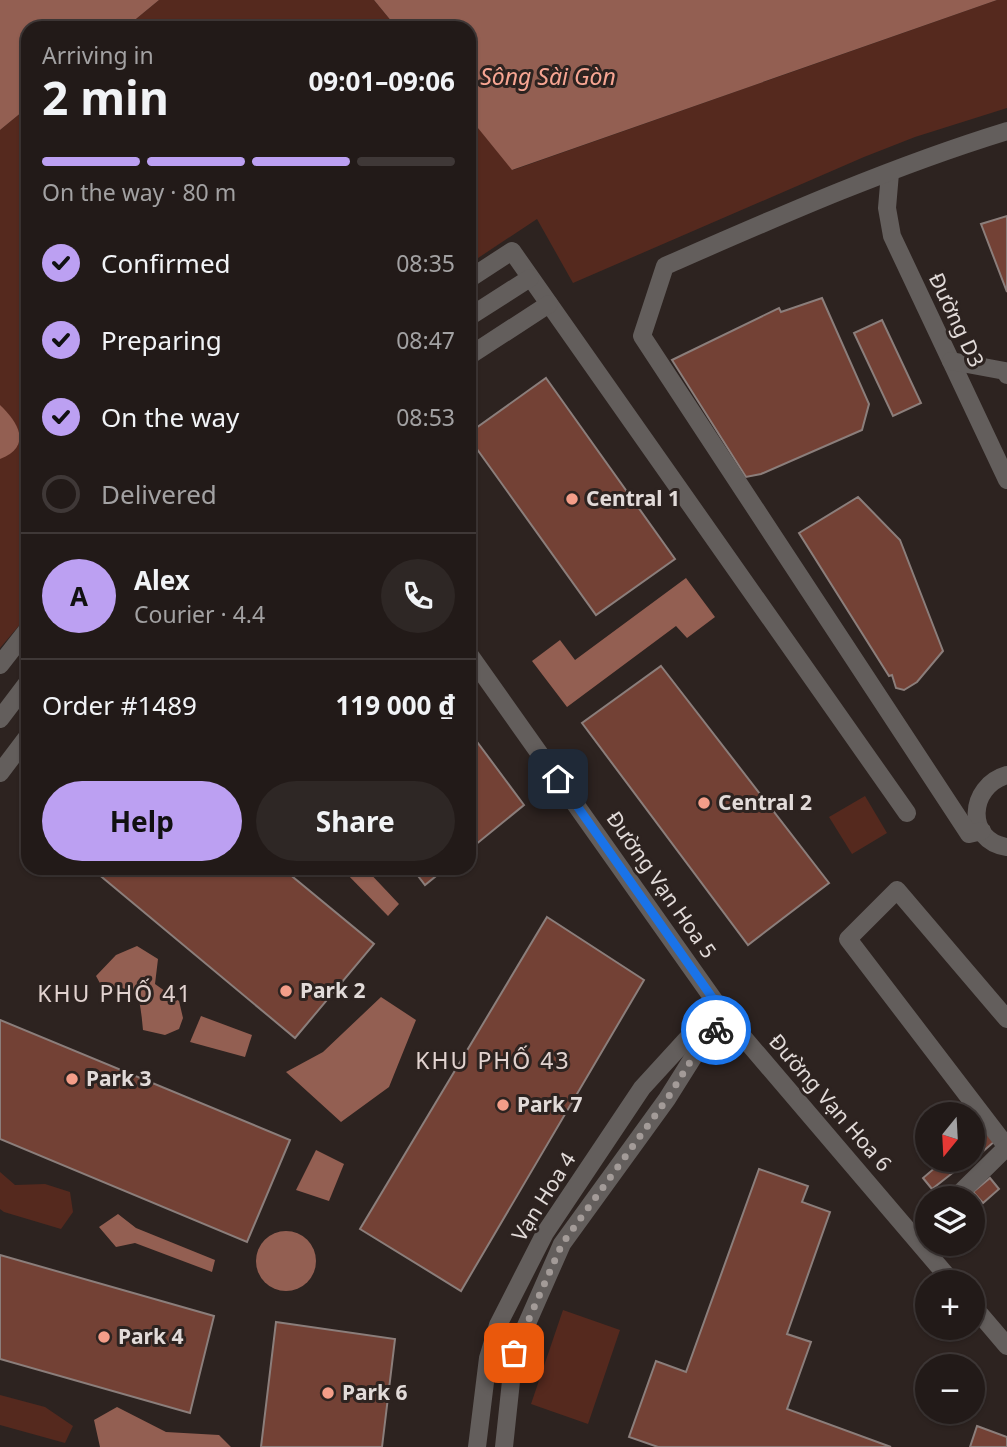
<!DOCTYPE html>
<html lang="en">
<head>
<meta charset="utf-8">
<style>
	:root { --surface:#221a18; --page:#2e2725; --text:#f1f3f6; --muted:#a2a1a2; --line:#3f3837; --accent:#bca0f2 }
	body { margin:0; font-family:"Noto Sans",sans-serif; background:var(--page); color:var(--text); height:100vh; display:flex; flex-direction:column; font-size:26px; white-space:nowrap }
	* { box-sizing:border-box; margin:0 }
	p { font-size:23px; color:var(--muted) }
	.icon { flex:none; width:38px; height:38px; fill:none; stroke:currentColor; stroke-width:2; stroke-linecap:round; stroke-linejoin:round }
	.map { position:relative; flex:1; overflow:hidden }
	.side { position:absolute; left:21px; top:21px; width:455px; height:854px; display:flex; flex-direction:column; background:var(--surface); border-radius:21px; box-shadow:0 2px 5px #0004,0 0 0 2px var(--line) }
	.side>* { flex:none }
	.needle { width:46px; rotate:198deg }
	.tools { position:absolute; left:915px; top:1102px; display:grid; gap:14px }
	.tools a { display:grid; place-items:center; width:70px; height:70px; border-radius:50%; background:var(--surface); box-shadow:0 2px 5px #0004,0 0 0 2px var(--line); font-size:35px }
	.pin { position:absolute; display:grid; place-items:center; width:60px; height:60px; color:#fff; margin:-30px; border-radius:14px; box-shadow:0 4px 10px #0006 }
	.courier { position:absolute; display:grid; place-items:center; width:70px; height:70px; margin:-35px; border:5px solid #1a73e8; border-radius:50%; background:#fff; color:#222; box-shadow:0 2px 9px #0007 }
	.headline em { font-style:normal; font-weight:700 }
	.headline div { display:flex; flex-direction:column-reverse }
	.headline { display:flex; align-items:center; justify-content:space-between; height:119px; padding:0 21px }
	h1 { font-size:46px; font-weight:700; line-height:52px }
	.bar { display:grid; grid-template-columns:repeat(4,1fr); gap:10px 7px; align-content:center; height:84px; padding:0 21px }
	.bar i { height:9px; border-radius:5px; background:var(--line) }
	.bar .active { background:var(--accent) }
	.bar p { grid-column:span 4 }
	.line { display:flex; align-items:center; gap:18px; padding:0 21px; border-top:2px solid var(--line) }
	.line div { flex:1 }
	.round { display:grid; place-items:center; flex:none; width:74px; height:74px; border-radius:37px; background:var(--page) }
	ol { padding:0 21px; list-style:none }
	li { display:flex; align-items:center; gap:21px; height:77px }
	li p { margin-inline-start:auto }
	li .icon { padding:7px; border-radius:50%; background:var(--accent); color:#111; stroke-width:4 }
	li:last-child { color:var(--muted) }
	li i { width:38px; height:38px; border:4px solid var(--line); border-radius:50% }
	.action { display:flex; gap:14px; margin-top:auto; padding:14px 21px }
	.action a { flex:1; height:80px; border-radius:42px; background:var(--accent); color:#111; font-size:28px; font-weight:700; line-height:80px; text-align:center }
	.action a+a { background:var(--page); color:var(--text) }
	.map>svg:first-child { display:block }
</style>
</head>
<body>
<div class="map">
<svg width="1007" height="1447" viewBox="0 0 1007 1447">
	<rect width="100%" height="100%" fill="#2d2320"/>
	<g fill="#55291e">
		<polygon points="159,0 374,0 397,28 125,28"/>
		<polygon points="997,0 1007,0 1007,108 915,137 864,157 573,283 537,219 469,264 469,117 513,170"/>
		<polygon points="28,107 28,615 0,648 0,130"/>
		<polygon points="865,796 887,833 852,854 829,817"/>
		<polygon points="0,1172 15,1185 45,1184 70,1192 73,1212 61,1229 4,1212 0,1209"/>
		<polygon points="563,1310 620,1330 588,1424 531,1404"/>
		<polygon points="0,1395 45,1407 73,1426 65,1443 0,1425"/>
	</g>
	<g fill="#935f52">
		<polygon points="0,0 159,0 125,28 28,28 28,107 0,130"/>
		<polygon points="374,0 997,0 512,170 469,117 469,28 397,28"/>
		<path d="M0 405C18 422 33 446 0 459Z"/>
		<polygon points="686,578 715,617 687,638 676,626 567,707 532,661 560,640 575,660"/>
		<polygon points="341,868 365,868 399,904 388,916"/>
		<path d="M137 946 158 959 155 984 179 1001 183 1018 179 1029 165 1035 143 1030C139 990 141 990 101 985L96 976 116 955Z"/>
		<polygon points="381,997 416,1020 389,1087 341,1122 286,1072 323,1052"/>
		<polygon points="201,1016 252,1035 245,1057 190,1042"/>
		<polygon points="316,1150 344,1164 329,1201 296,1190"/>
		<polygon points="118,1214 136,1228 215,1260 212,1272 135,1243 116,1247 99,1227"/>
		<circle cx="286" cy="1261" r="30"/>
		<polygon points="117,1407 166,1432 219,1435 231,1447 100,1447 94,1420"/>
	</g>
	<g fill="#734135" stroke="#8b7e7b" stroke-width="2">
		<polygon points="1007,216 1007,292 981,224"/>
		<polygon points="822,298 869,404 862,430 761,474 746,477 672,360 779,308 781,312"/>
		<polygon points="882,320 921,403 893,416 854,333"/>
		<polygon points="546,378 675,559 596,615 469,438 469,433"/>
		<polygon points="858,497 900,540 943,651 917,682 904,690 896,688 892,675 889,676 799,533"/>
		<polygon points="661,666 829,883 748,945 582,723"/>
		<polygon points="469,731 524,805 469,850"/>
		<polygon points="91,868 282,868 374,944 295,1038"/>
		<polygon points="412,868 446,868 425,885"/>
		<polygon points="547,917 644,980 461,1291 360,1229"/>
		<polygon points="0,1020 290,1140 247,1242 0,1139"/>
		<polygon points="983,1127 995,1141 973,1160 973,1135"/>
		<polygon points="944,1160 955,1171 932,1189 923,1178"/>
		<polygon points="759,1169 808,1186 802,1202 830,1212 787,1334 811,1342 787,1409 891,1447 658,1447 629,1437 656,1361 686,1372"/>
		<polygon points="990,1178 999,1189 983,1203 973,1192"/>
		<polygon points="0,1255 214,1316 190,1413 0,1359"/>
		<polygon points="276,1322 395,1339 382,1447 261,1447"/>
		<polygon points="977,1426 1007,1437 1007,1447 970,1447"/>
	</g>
	<g fill="none" stroke-linecap="round" stroke-linejoin="round">
		<g stroke="#635e5c" stroke-width="18">
			<polyline points="890,173 887,208 892,236 1007,480"/>
			<polyline points="469,279 512,251 907,813"/>
			<polyline points="469,317 530,278"/>
			<polyline points="469,356 549,304"/>
			<polyline points="951,361 1005,371 1007,375"/>
			<polyline points="469,654 726,1017 953,1283"/>
			<polyline points="0,665 28,629"/>
			<polyline points="0,719 28,682"/>
			<polyline points="0,773 28,736"/>
			<path d="M1007 775C968 786 965 841 1007 847"/>
			<path d="M982 831 969 834 642 336 665 266C777 217 890 167 1007 131"/>
			<polyline points="1007,1019 897,890 848,939 1007,1147"/>
			<polyline points="955,1198 1006,1148"/>
			<polyline points="973,1306 1007,1346"/>
			<polyline points="477,1447 488,1358 498,1325 545,1233 642,1088 718,1005"/>
			<polyline points="504,1447 514,1353 562,1244 667,1099 694,1056 726,1017"/>
		</g>
	</g>
	<g fill="none" stroke-linecap="round" stroke-linejoin="round">
		<polyline stroke="#a39b98" stroke-width="7" stroke-dasharray="0 12.6" points="514,1353 562,1244 667,1099 694,1056 716,1030"/>
		<polyline stroke="#1a73e8" stroke-width="9" points="558,779 726,1017 716,1030"/>
	</g>
	<g fill="#f49e89" stroke="#2d2320" stroke-width="2.5">
		<circle cx="572" cy="499" r="7"/>
		<circle cx="704" cy="803" r="7"/>
		<circle cx="286" cy="991" r="7"/>
		<circle cx="72" cy="1079" r="7"/>
		<circle cx="503" cy="1105" r="7"/>
		<circle cx="104" cy="1337" r="7"/>
		<circle cx="328" cy="1393" r="7"/>
	</g>
	<g text-anchor="middle" stroke-width="6" stroke-linejoin="round" paint-order="stroke">
		<g font-size="21" fill="#e2dbd9" stroke="#2d2320">
			<text transform="translate(956 320) rotate(65)" y="7">Đường D3</text>
			<text transform="translate(661 885) rotate(55)" y="7">Đường Vạn Hoa 5</text>
			<text transform="translate(830 1103) rotate(49)" y="7">Đường Vạn Hoa 6</text>
			<text transform="translate(544 1197) rotate(-58)" y="7">Vạn Hoa 4</text>
		</g>
		<g font-size="21" font-weight="bold" fill="#e2dbd9" stroke="#2d2320" text-anchor="start">
			<text x="586" y="506">Central 1</text>
			<text x="718" y="810">Central 2</text>
			<text x="300" y="998">Park 2</text>
			<text x="86" y="1086">Park 3</text>
			<text x="517" y="1112">Park 7</text>
			<text x="118" y="1344">Park 4</text>
			<text x="342" y="1400">Park 6</text>
		</g>
		<g font-size="23" font-style="italic" fill="#f8a693" stroke="#2d2320">
			<text x="548" y="85">Sông Sài Gòn</text>
		</g>
		<g font-size="23" letter-spacing="2" fill="#e2d3d0" stroke="#2d2320">
			<text x="115" y="1002">KHU PHỐ 41</text>
			<text x="493" y="1069">KHU PHỐ 43</text>
		</g>
	</g>
</svg>
<div class="tools">
<a><svg class="needle" viewBox="-14 -14 28 28"><path d="M0-13l5 13h-10z" fill="#e53935"/><path d="M0 13l5-13h-10z" fill="#a2a1a2"/></svg></a>
<a><svg class="icon" aria-label="layers" viewBox="0 0 24 24"><path d="M12 4l9 5-9 5-9-5zM3 14l9 5 9-5"/></svg></a>
<a>+</a>
<a>−</a>
</div>
<div class="pin" style="left:514px;top:1353px;background:#ea580c"><svg class="icon" aria-label="bag" viewBox="0 0 24 24"><path d="M5 8h14l-1 12H6zM9 8a3 3 0 0 1 6 0"/></svg></div>
<div class="pin" style="left:558px;top:779px;background:#1f2937"><svg class="icon" aria-label="home" viewBox="0 0 24 24"><path d="M3 11l9-7 9 7M6 9v11h12V9"/></svg></div>
<div class="courier" style="left:716px;top:1030px"><svg class="icon" aria-label="bike" viewBox="0 0 24 24"><circle cx="6" cy="16" r="4"/><circle cx="18" cy="16" r="4"/><path d="M6 16l4-8h5l3 8M10 8l3 8H6M13 5h3"/></svg></div>
<section class="side">
<div class="headline"><div><h1>2 min</h1><p>Arriving in</p></div><em>09:01–09:06</em></div>
<div class="bar"><i class="active"></i><i class="active"></i><i class="active"></i><i></i><p>On the way · 80 m</p></div>
<ol>
<li><svg class="icon" aria-label="check" viewBox="0 0 24 24"><path d="M5 12l5 5 9-10"/></svg>Confirmed<p>08:35</p></li>
<li><svg class="icon" aria-label="check" viewBox="0 0 24 24"><path d="M5 12l5 5 9-10"/></svg>Preparing<p>08:47</p></li>
<li><svg class="icon" aria-label="check" viewBox="0 0 24 24"><path d="M5 12l5 5 9-10"/></svg>On the way<p>08:53</p></li>
<li><i></i>Delivered</li>
</ol>
<div class="line" style="height:126px"><b class="round" style="background:var(--accent);color:#111">A</b><div><b>Alex</b><p>Courier · 4.4</p></div><a class="round"><svg class="icon" aria-label="phone" viewBox="0 0 24 24"><path d="M5 4h4l2 5-3 2q2 4 5 5l2-3 5 2v4C11 20 4 13 5 4z"/></svg></a></div>
<div class="line" style="height:91px"><div>Order #1489</div><b>119 000 ₫</b></div>
<div class="action"><a>Help</a><a>Share</a></div>
</section>
</div>
</body>
</html>
